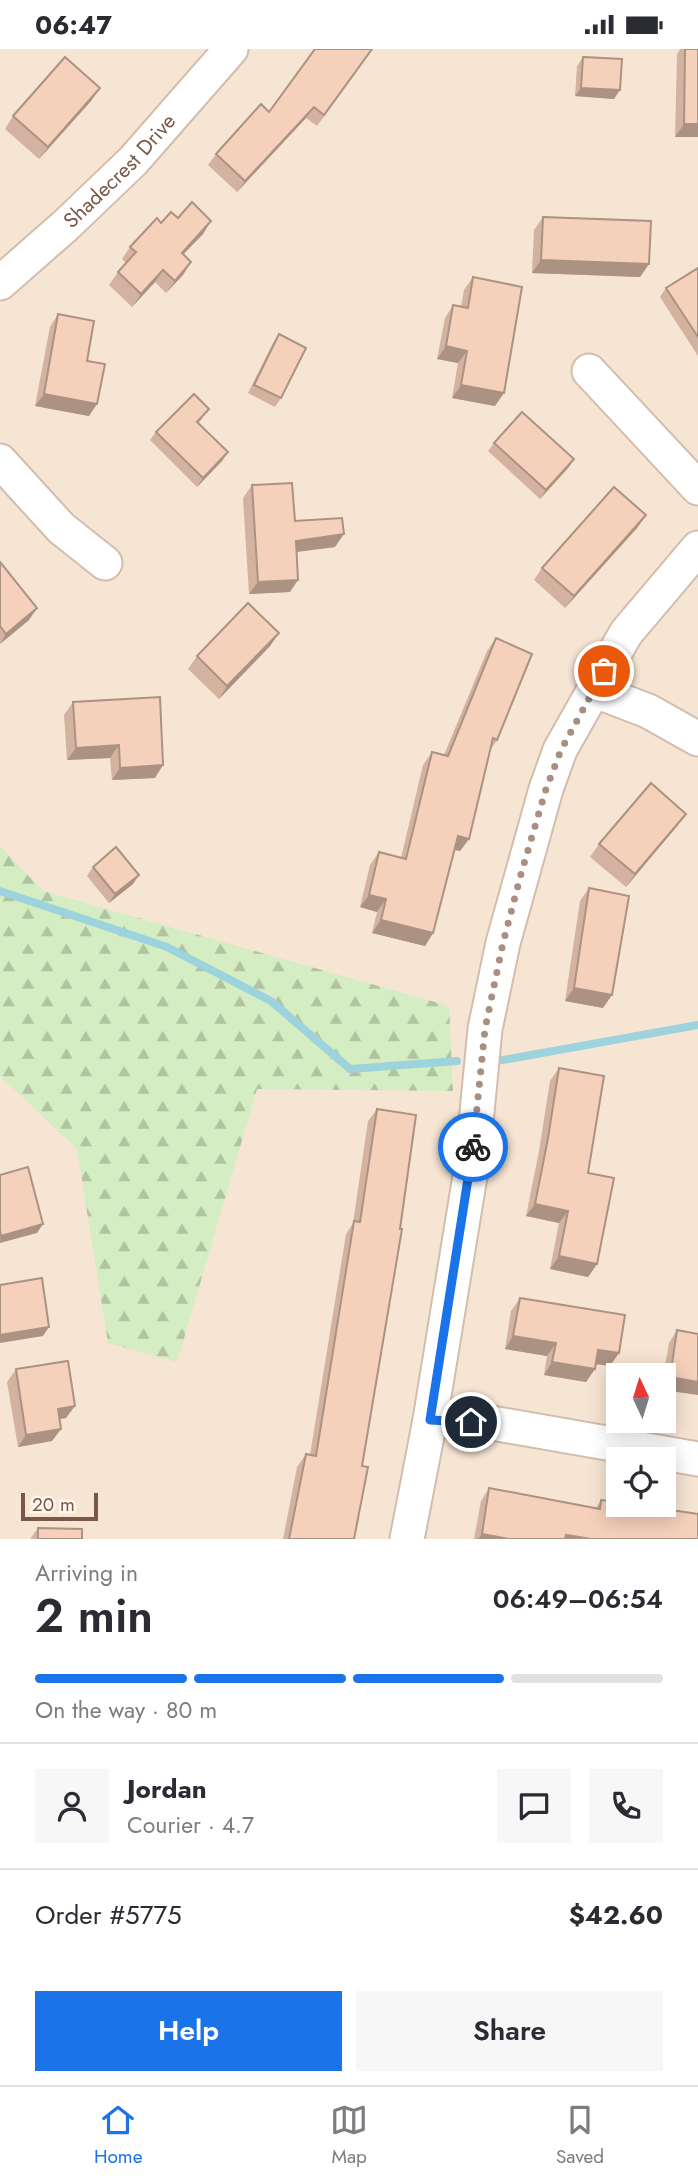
<!DOCTYPE html>
<html lang="en">
<head>
<meta charset="utf-8">
<style>
	:root { --surface:#fff; --page:#f7f7f7; --text:#2b2b33; --muted:#7c7c81; --line:#e1e1e2; --accent:#1a73e8 }
	body { margin:0; font-family:Jost,sans-serif; background:var(--page); color:var(--text); height:100vh; display:flex; flex-direction:column; font-size:26px; white-space:nowrap }
	* { box-sizing:border-box; margin:0 }
	p { font-size:23px; color:var(--muted) }
	.icon { flex:none; width:38px; height:38px; fill:none; stroke:currentColor; stroke-width:2; stroke-linecap:round; stroke-linejoin:round }
	.map { position:relative; height:1490px; overflow:hidden }
	.panel { display:flex; flex-direction:column; background:var(--surface); flex:1 }
	.panel>* { flex:none }
	.needle { width:46px; rotate:356deg }
	.fabs { position:absolute; left:606px; top:1314px; display:grid; gap:14px }
	.fabs a { display:grid; place-items:center; width:70px; height:70px; border-radius:0px; background:var(--surface); box-shadow:0 4px 18px #0003; font-size:35px }
	.scale { position:absolute; left:21px; bottom:18px; width:77px; box-sizing:border-box; padding-left:7px; border:4px solid #795848; border-top:0; font-size:19px; line-height:24px; white-space:nowrap; color:#795848; -webkit-text-stroke:5px #fff7ed; paint-order:stroke }
	.pin { position:absolute; display:grid; place-items:center; width:60px; height:60px; color:#fff; margin:-30px; border:4px solid #fff; border-radius:50%; box-shadow:0 2px 7px #0007 }
	.courier { position:absolute; display:grid; place-items:center; width:70px; height:70px; margin:-35px; border:5px solid #1a73e8; border-radius:50%; background:#fff; color:#222; box-shadow:0 2px 9px #0007 }
	.headline em { font-style:normal; font-weight:600 }
	.headline div { display:flex; flex-direction:column-reverse }
	.headline { display:flex; align-items:center; justify-content:space-between; height:119px; padding:0 35px }
	h1 { font-size:46px; font-weight:600; line-height:52px }
	.bar { display:grid; grid-template-columns:repeat(4,1fr); gap:10px 7px; align-content:center; height:84px; padding:0 35px }
	.bar i { height:9px; border-radius:5px; background:var(--line) }
	.bar .selected { background:var(--accent) }
	.bar p { grid-column:span 4 }
	.line { display:flex; align-items:center; gap:18px; padding:0 35px; border-top:2px solid var(--line) }
	.line div { flex:1 }
	.round { display:grid; place-items:center; flex:none; width:74px; height:74px; border-radius:0px; background:var(--page) }
	.primary-button { display:flex; gap:14px; margin-top:auto; padding:14px 35px }
	.primary-button a { flex:1; height:80px; border-radius:0px; background:var(--accent); color:#fff; font-size:28px; font-weight:600; line-height:80px; text-align:center }
	.primary-button a+a { background:var(--page); color:var(--text) }
	.status { display:flex; justify-content:space-between; align-items:center; height:49px; padding:0 35px; background:var(--surface); direction:ltr }
	.status svg { height:19px; fill:currentColor }
	.tabs { display:flex; justify-content:space-around; align-items:center; height:98px; border-top:2px solid var(--line); background:var(--surface); font-size:19px; color:var(--muted) }
	.tabs a { display:grid; justify-items:center; gap:4px }
	.tabs .selected { color:var(--accent) }
	.map>svg:first-child { display:block }
</style>
</head>
<body>
<div class="status"><b>06:47</b><svg viewBox="0 0 49 12"><path d="M0 12V9h3v3zM5 12V6h3v6zM10 12V3h3v9zM15 12V0h3v12zM26 1h20v11H26zM47 4h2v5h-2z"/></svg></div>
<div class="map">
<svg width="698" height="1490" viewBox="0 0 698 1490">
	<defs>
		<pattern id="forest-firs" width="22" height="20" patternUnits="userSpaceOnUse" patternTransform="scale(1.75)"><rect width="22" height="20" fill="#d4edc2"/><path d="M5 1l3.5 6h-7zM16 11l3.5 6h-7z" fill="#b1c3a0"/></pattern>
	</defs>
	<rect width="100%" height="100%" fill="#fef4e5"/>
	<path fill="#f6e5d3" fill-rule="evenodd" d="M0 0H698V1490H0ZM618 1326H663V1372H618ZM618 1410H663V1456H618Z"/>
	<polygon fill="url(#forest-firs)" points="0,797 43,842 449,957 453,1042 257,1040 177,1313 108,1294 77,1100 0,1027"/>
	<g fill="none" stroke-linecap="round" stroke-linejoin="round">
		<g stroke="#9dd3dc" stroke-width="8">
			<polyline points="0,842 167,898 271,952 350,1020 457,1012"/>
			<polyline points="503,1011 698,976"/>
		</g>
		<g stroke="#d3bdac" stroke-width="37">
			<g id="minor">
				<path id="s1" d="M0 234 65 177 133 112 231 0"/>
				<polyline points="589,322 698,439"/>
				<polyline points="0,412 61,479 105,514"/>
				<polyline points="593,641 648,662 698,690"/>
				<polyline points="430,1371 492,1374 698,1410"/>
				<polyline points="407,1490 430,1371 472,1115 485,980 503,894 546,740 560,701 626,584 698,499"/>
			</g>
		</g>
		<use href="#minor" stroke="#fff" stroke-width="33"/>
	</g>
	<g fill="#d3b3a0">
		<polygon points="373,0 317,77 306,69 237,143 208,116 216,105 269,63"/>
		<polygon points="680,0 698,0 698,88 675,88 677,5"/>
		<polygon points="583,8 614,50 575,47 577,17"/>
		<polygon points="91,52 39,110 5,80 13,67"/>
		<polygon points="543,168 649,215 640,228 532,224 534,181"/>
		<polygon points="178,169 203,185 183,205 183,226 166,244 155,233 132,258 109,236 118,223 126,214 122,210 130,198 161,174"/>
		<polygon points="698,219 698,307 660,248 666,239"/>
		<polygon points="473,228 495,357 452,349 458,314 437,310 445,269 453,256 461,258 464,241"/>
		<polygon points="58,265 87,312 89,367 35,357 50,278"/>
		<polygon points="279,285 281,349 275,358 248,344 273,294"/>
		<polygon points="203,369 198,374 222,412 197,438 150,391 156,383"/>
		<polygon points="494,394 574,410 568,419 540,450 488,402"/>
		<polygon points="252,436 295,472 335,498 297,503 290,543 249,545 243,449"/>
		<polygon points="646,466 637,479 565,559 534,531 542,519"/>
		<polygon points="0,513 37,559 29,571 0,595"/>
		<polygon points="279,584 270,597 219,650 188,620 197,607"/>
		<polygon points="496,589 497,691 491,700 469,790 460,802 455,801 433,884 425,897 372,884 377,863 360,858 370,816 379,803 401,809 423,716 432,703 444,706 487,602"/>
		<polygon points="73,653 155,729 112,731 110,709 67,711 64,666"/>
		<polygon points="677,777 626,838 590,808 599,795"/>
		<polygon points="93,818 133,835 109,854 87,827"/>
		<polygon points="589,839 603,959 565,952 580,852"/>
		<polygon points="559,1019 588,1124 597,1215 588,1228 550,1220 559,1174 526,1167 539,1102 550,1032"/>
		<polygon points="377,1060 362,1417 354,1490 283,1490 297,1418 306,1405 310,1406 346,1185 353,1174 368,1072"/>
		<polygon points="520,1249 610,1317 595,1315 595,1320 586,1333 544,1326 547,1307 505,1300 511,1262"/>
		<polygon points="677,1281 698,1285 663,1341 663,1328 669,1294"/>
		<polygon points="16,1320 66,1369 60,1370 61,1380 52,1392 18,1398 7,1333"/>
		<polygon points="489,1439 596,1459 601,1451 698,1490 474,1490 481,1452"/>
		<polygon points="38,1479 82,1490 30,1490"/>
	</g>
	<g fill="#ac9282">
		<polygon points="100,39 91,52 39,110 48,98"/>
		<polygon points="581,39 620,41 614,50 575,47"/>
		<polygon points="314,58 306,69 237,143 245,132"/>
		<polygon points="684,75 698,75 698,88 675,88"/>
		<polygon points="211,172 203,185 173,216 182,204"/>
		<polygon points="541,211 649,215 640,228 532,224"/>
		<polygon points="191,213 183,226 166,244 175,232"/>
		<polygon points="163,221 155,233 132,258 141,245"/>
		<polygon points="446,297 467,302 458,314 437,310"/>
		<polygon points="461,336 504,344 495,357 452,349"/>
		<polygon points="44,345 97,355 89,367 35,357"/>
		<polygon points="228,403 222,412 197,438 203,429"/>
		<polygon points="574,410 568,419 540,450 546,441"/>
		<polygon points="646,466 637,479 565,559 574,547"/>
		<polygon points="344,485 335,498 287,504 296,492"/>
		<polygon points="298,531 290,543 249,545 258,533"/>
		<polygon points="37,559 29,571 0,595 6,585"/>
		<polygon points="279,584 270,597 219,650 227,637"/>
		<polygon points="119,696 110,709 67,711 76,699"/>
		<polygon points="163,716 155,729 112,731 120,719"/>
		<polygon points="686,765 677,777 626,838 635,825"/>
		<polygon points="458,787 469,790 460,802 450,800"/>
		<polygon points="139,826 133,835 109,854 115,845"/>
		<polygon points="369,846 386,850 377,863 360,858"/>
		<polygon points="381,871 433,884 425,897 372,884"/>
		<polygon points="574,939 612,946 603,959 565,952"/>
		<polygon points="535,1155 568,1162 559,1174 526,1167"/>
		<polygon points="43,1175 37,1184 0,1194 0,1189 1,1187"/>
		<polygon points="559,1207 597,1215 588,1228 550,1220"/>
		<polygon points="49,1278 43,1287 0,1294 0,1286"/>
		<polygon points="513,1287 556,1294 547,1307 505,1300"/>
		<polygon points="598,1301 619,1304 610,1317 589,1314"/>
		<polygon points="552,1313 595,1320 586,1333 544,1326"/>
		<polygon points="670,1328 698,1333 698,1346 663,1341 663,1338"/>
		<polygon points="75,1357 66,1369 49,1372 58,1360"/>
		<polygon points="61,1380 52,1392 18,1398 26,1386"/>
		<polygon points="482,1485 509,1490 478,1490"/>
		<polygon points="566,1486 591,1490 563,1490"/>
	</g>
	<g fill="#f5d0ba" stroke="#ac9282" stroke-width="2">
		<polygon points="315,0 372,0 324,66 314,58 245,132 216,105 261,55 269,63"/>
		<polygon points="685,0 698,0 698,75 684,75"/>
		<polygon points="65,8 100,39 48,98 13,67"/>
		<polygon points="583,8 622,10 620,41 581,39"/>
		<polygon points="192,153 211,172 182,204 191,213 175,232 163,221 141,245 118,223 136,203 130,198 157,169 161,174 171,163 178,169"/>
		<polygon points="543,168 651,172 649,215 541,211"/>
		<polygon points="698,219 698,288 666,239"/>
		<polygon points="473,228 522,238 504,344 461,336 467,302 446,297 453,256 468,259"/>
		<polygon points="58,265 94,272 87,312 105,315 97,355 44,345"/>
		<polygon points="279,285 306,299 281,349 254,336"/>
		<polygon points="194,345 209,360 197,373 228,403 203,429 156,383"/>
		<polygon points="522,363 574,410 546,441 494,394"/>
		<polygon points="292,434 295,472 342,469 344,485 296,492 298,531 258,533 252,436"/>
		<polygon points="614,438 646,466 574,547 542,519"/>
		<polygon points="0,513 37,559 6,585 0,577"/>
		<polygon points="248,554 279,584 227,637 197,607"/>
		<polygon points="496,589 532,605 497,691 493,689 469,790 458,787 433,884 381,871 386,850 369,846 379,803 406,810 432,703 448,707"/>
		<polygon points="160,648 163,716 120,719 119,696 76,699 73,653"/>
		<polygon points="651,734 686,765 635,825 599,795"/>
		<polygon points="116,798 139,826 115,845 93,818"/>
		<polygon points="589,839 629,847 612,946 574,939"/>
		<polygon points="559,1019 604,1027 588,1124 614,1129 597,1215 559,1207 568,1162 535,1155 548,1089"/>
		<polygon points="377,1060 416,1066 400,1180 402,1180 362,1417 368,1418 354,1490 289,1490 306,1405 316,1407 354,1172 360,1173"/>
		<polygon points="28,1118 43,1175 1,1187 0,1181 0,1126"/>
		<polygon points="42,1229 49,1278 0,1286 0,1236"/>
		<polygon points="520,1249 625,1266 619,1304 598,1301 595,1320 552,1313 556,1294 513,1287"/>
		<polygon points="677,1281 698,1285 698,1333 670,1328"/>
		<polygon points="68,1312 75,1357 58,1360 61,1380 26,1386 16,1320"/>
		<polygon points="489,1439 600,1460 601,1451 618,1453 618,1456 638,1456 698,1465 698,1490 591,1490 566,1486 565,1490 509,1490 482,1485"/>
		<polygon points="38,1479 82,1480 82,1490 38,1490"/>
	</g>
	<g fill="none" stroke-linecap="round" stroke-linejoin="round">
		<polyline stroke="#a88f7f" stroke-width="7" stroke-dasharray="0 12.6" points="473,1098 485,980 503,894 521,825 546,740 561,701 604,622"/>
		<polyline stroke="#1a73e8" stroke-width="9" points="471,1373 430,1371 473,1098"/>
	</g>
	<g text-anchor="middle" stroke-width="6" stroke-linejoin="round" paint-order="stroke">
		<g font-size="21" fill="#795848" stroke="#fff7ed">
			<text dy="7" stroke="none"><textPath href="#s1" startOffset="164">Shadecrest Drive</textPath></text>
		</g>
	</g>
</svg>
<div class="fabs">
<a><svg class="needle" viewBox="-14 -14 28 28"><path d="M0-13l5 13h-10z" fill="#e53935"/><path d="M0 13l5-13h-10z" fill="#7c7c81"/></svg></a>
<a><svg class="icon" aria-label="locate" viewBox="0 0 24 24"><circle cx="12" cy="12" r="6"/><path d="M12 2v4M12 18v4M2 12h4M18 12h4"/></svg></a>
</div>
<div class="scale">20 m</div>
<div class="pin" style="left:604px;top:622px;background:#ea580c"><svg class="icon" aria-label="bag" viewBox="0 0 24 24"><path d="M5 8h14l-1 12H6zM9 8a3 3 0 0 1 6 0"/></svg></div>
<div class="pin" style="left:471px;top:1373px;background:#1f2937"><svg class="icon" aria-label="home" viewBox="0 0 24 24"><path d="M3 11l9-7 9 7M6 9v11h12V9"/></svg></div>
<div class="courier" style="left:473px;top:1098px"><svg class="icon" aria-label="bike" viewBox="0 0 24 24"><circle cx="6" cy="16" r="4"/><circle cx="18" cy="16" r="4"/><path d="M6 16l4-8h5l3 8M10 8l3 8H6M13 5h3"/></svg></div>
</div>
<section class="panel">
<div class="headline"><div><h1>2 min</h1><p>Arriving in</p></div><em>06:49–06:54</em></div>
<div class="bar"><i class="selected"></i><i class="selected"></i><i class="selected"></i><i></i><p>On the way · 80 m</p></div>
<div class="line" style="height:126px"><a class="round"><svg class="icon" aria-label="person" viewBox="0 0 24 24"><circle cx="12" cy="8" r="4"/><path d="M4 21q1-7 8-7t8 7"/></svg></a><div><b>Jordan</b><p>Courier · 4.7</p></div><a class="round"><svg class="icon" aria-label="chat" viewBox="0 0 24 24"><path d="M4 5h16v11H9l-5 4z"/></svg></a><a class="round"><svg class="icon" aria-label="phone" viewBox="0 0 24 24"><path d="M5 4h4l2 5-3 2q2 4 5 5l2-3 5 2v4C11 20 4 13 5 4z"/></svg></a></div>
<div class="line" style="height:91px"><div>Order #5775</div><b>$42.60</b></div>
<div class="primary-button"><a>Help</a><a>Share</a></div>
</section>
<nav class="tabs">
<a class="selected"><svg class="icon" aria-label="home" viewBox="0 0 24 24"><path d="M3 11l9-7 9 7M6 9v11h12V9"/></svg>Home</a>
<a><svg class="icon" aria-label="map" viewBox="0 0 24 24"><path d="M3 6l6-2 6 2 6-2v14l-6 2-6-2-6 2zM9 4v14M15 6v14"/></svg>Map</a>
<a><svg class="icon" aria-label="saved" viewBox="0 0 24 24"><path d="M7 4h10v16l-5-4-5 4z"/></svg>Saved</a>
</nav>
</body>
</html>
